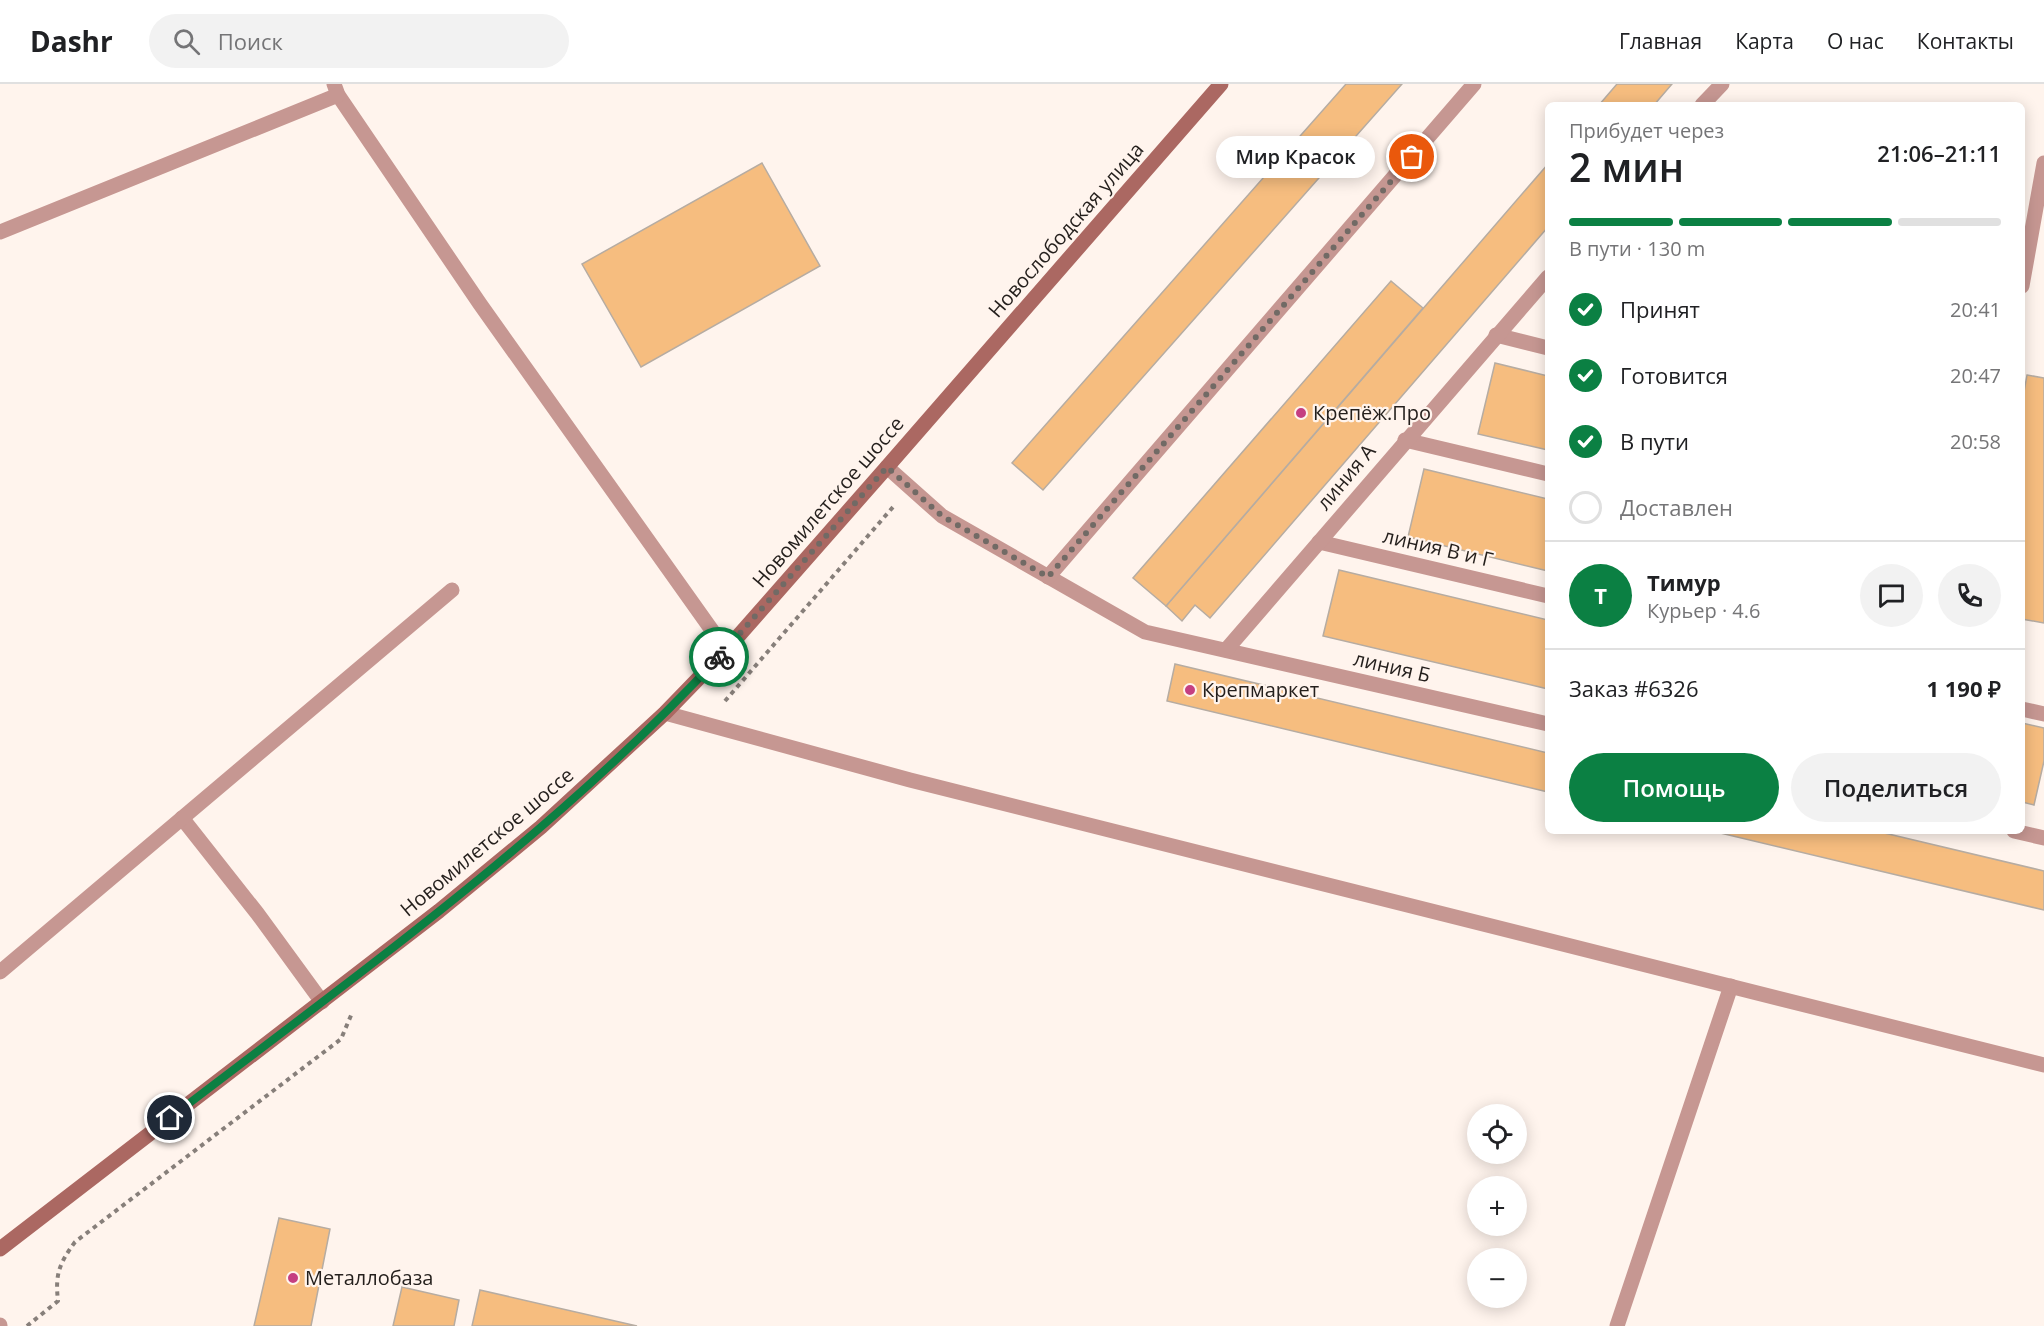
<!DOCTYPE html>
<html lang="ru">
<head>
<meta charset="utf-8">
<style>
	:root { --surface:#fff; --page:#f2f2f2; --text:#202124; --muted:#757577; --line:#e0e0e0; --accent:#0b8043 }
	body { margin:0; font-family:"Open Sans",sans-serif; background:var(--page); color:var(--text); height:100vh; display:flex; flex-direction:column; font-size:22px; white-space:nowrap }
	* { box-sizing:border-box; margin:0 }
	p { font-size:20px; color:var(--muted) }
	.icon { flex:none; width:33px; height:33px; fill:none; stroke:currentColor; stroke-width:2; stroke-linecap:round; stroke-linejoin:round }
	.map { position:relative; flex:1; overflow:hidden }
	.drawer { position:absolute; left:1545px; top:18px; width:480px; height:732px; display:flex; flex-direction:column; background:var(--surface); border-radius:9px; box-shadow:0 3px 15px #0003 }
	.drawer>* { flex:none }
	.fabs { position:absolute; left:1467px; top:1020px; display:grid; gap:12px }
	.fabs a { display:grid; place-items:center; width:60px; height:60px; border-radius:50%; background:var(--surface); box-shadow:0 3px 15px #0003; font-size:30px }
	.pin { position:absolute; display:grid; place-items:center; width:51px; height:51px; color:#fff; margin:-26px; border:3px solid #fff; border-radius:50%; box-shadow:0 2px 6px #0007 }
	.courier { position:absolute; display:grid; place-items:center; width:60px; height:60px; margin:-30px; border:4px solid #0b8043; border-radius:50%; background:#fff; color:#222; box-shadow:0 2px 8px #0007 }
	.bubble { position:absolute; height:42px; border-radius:21px; background:var(--surface); box-shadow:0 3px 15px #0003; font-size:20px; font-weight:600; line-height:42px; text-align:center }
	.summary em { font-style:normal; font-weight:600 }
	.summary div { display:flex; flex-direction:column-reverse }
	.summary { display:flex; align-items:center; justify-content:space-between; height:102px; padding:0 24px }
	h1 { font-size:39px; font-weight:600; line-height:45px }
	.bar { display:grid; grid-template-columns:repeat(4,1fr); gap:9px 6px; align-content:center; height:72px; padding:0 24px }
	.bar i { height:8px; border-radius:4px; background:var(--line) }
	.bar .on { background:var(--accent) }
	.bar p { grid-column:span 4 }
	.line { display:flex; align-items:center; gap:15px; padding:0 24px; border-top:2px solid var(--line) }
	.line div { flex:1 }
	.round { display:grid; place-items:center; flex:none; width:63px; height:63px; border-radius:32px; background:var(--page) }
	ol { padding:0 24px; list-style:none }
	li { display:flex; align-items:center; gap:18px; height:66px }
	li p { margin-inline-start:auto }
	li .icon { padding:6px; border-radius:50%; background:var(--accent); color:#fff; stroke-width:4 }
	li:last-child { color:var(--muted) }
	li i { width:33px; height:33px; border:3px solid var(--line); border-radius:50% }
	.action { display:flex; gap:12px; margin-top:auto; padding:12px 24px }
	.action a { flex:1; height:69px; border-radius:36px; background:var(--accent); color:#fff; font-size:24px; font-weight:600; line-height:69px; text-align:center }
	.action a+a { background:var(--page); color:var(--text) }
	header { display:flex; align-items:center; gap:36px; box-sizing:border-box; height:84px; padding:0 30px; background:var(--surface); border-bottom:2px solid var(--line) }
	header strong { font-size:28px }
	nav { display:flex; gap:33px; margin-inline-start:auto; font-size:21px }
	.search { width:420px; height:54px; background:var(--page); display:flex; align-items:center; gap:15px; box-sizing:border-box; padding:0 21px; border-radius:33px; color:var(--muted); font-size:22px }
	.map>svg:first-child { display:block }
</style>
</head>
<body>
<header>
<strong>Dashr</strong>
<div class="search"><svg class="icon" aria-label="search" viewBox="0 0 24 24"><circle cx="10" cy="10" r="6"/><path d="M15 15l6 6"/></svg>Поиск</div>
<nav><a>Главная</a><a>Карта</a><a>О нас</a><a>Контакты</a></nav>
</header>
<div class="map">
<svg width="2044" height="1242" viewBox="0 0 2044 1242">
	<rect width="100%" height="100%" fill="#fff4ed"/>
	<g fill="#f6bd7f" stroke="#b6aca2" stroke-width="1.5">
		<polygon points="1346,0 1402,0 1043,406 1012,379"/>
		<polygon points="1617,0 1672,0 1654,21 1599,21"/>
		<polygon points="762,79 820,182 641,283 582,180"/>
		<polygon points="1548,80 1548,143 1210,534 1195,521 1182,537 1166,522"/>
		<polygon points="1391,197 1423,224 1166,522 1133,494"/>
		<polygon points="1495,279 1548,292 1548,366 1478,350"/>
		<polygon points="2027,291 2044,294 2044,539 2022,535 2022,319"/>
		<polygon points="1424,385 1548,415 1548,487 1408,453"/>
		<polygon points="1339,486 1548,536 1548,605 1323,552"/>
		<polygon points="1175,580 1548,669 1548,708 1167,617"/>
		<polygon points="2022,639 2044,644 2044,677 2034,721 2022,718"/>
		<polygon points="1712,747 1876,747 2044,787 2044,826"/>
		<polygon points="279,1134 330,1145 311,1242 254,1242"/>
		<polygon points="402,1203 459,1216 454,1242 393,1242"/>
		<polygon points="480,1206 637,1242 472,1242"/>
	</g>
	<g fill="none" stroke-linecap="round" stroke-linejoin="round">
		<g stroke="#877f7a" stroke-width="4" stroke-dasharray="4.5 4.5" stroke-linecap="butt">
			<polyline points="725,617 893,423"/>
			<path d="M27 1242 58 1217C55 1190 59 1180 75 1158L341 955 352 929"/>
		</g>
		<g stroke="#c69792" stroke-width="15">
			<polyline points="334,0 338,11 480,220 726,566"/>
			<polyline points="1702,21 1722,0"/>
			<polyline points="0,148 338,11"/>
			<polyline points="2022,202 2044,79"/>
			<polyline points="1496,251 1548,264"/>
			<polyline points="1405,356 1548,390"/>
			<polyline points="887,383 942,432 1145,548 1548,640"/>
			<polyline points="1319,458 1548,512"/>
			<polyline points="1048,493 1474,0"/>
			<polyline points="1226,566 1548,193"/>
			<polyline points="2022,625 2044,630"/>
			<polyline points="182,734 257,829 322,918"/>
			<polyline points="2014,747 2044,754"/>
			<polyline points="0,888 452,506"/>
			<polyline points="0,1241 0,1242"/>
			<polyline points="1617,1242 1731,902"/>
		</g>
		<polyline stroke="#c69792" stroke-width="15" points="665,629 910,696 2044,981"/>
		<polyline stroke="#ab6862" stroke-width="15" points="0,1165 439,827 541,743 665,629 726,566 887,383 1221,0"/>
	</g>
	<g fill="none" stroke-linecap="round" stroke-linejoin="round">
		<polyline stroke="#716a65" stroke-width="6" stroke-dasharray="0 10.8" points="719,573 887,383 942,432 1048,493 1412,73"/>
		<path stroke="#0b8043" stroke-width="8" d="M170 1034C359 889 556 749 719 573"/>
	</g>
	<g fill="#c53f81" stroke="#fff4ed" stroke-width="2">
		<circle cx="1301" cy="329" r="6"/>
		<circle cx="1190" cy="606" r="6"/>
		<circle cx="293" cy="1194" r="6"/>
	</g>
	<g text-anchor="middle" stroke-width="4.5" stroke-linejoin="round" paint-order="stroke">
		<g font-size="20" fill="#241f1c" stroke="#fff4ed">
			<text transform="translate(1066 146) rotate(-49)" y="7">Новослободская улица</text>
			<text transform="translate(1346 393) rotate(-50)" y="7">линия А</text>
			<text transform="translate(828 418) rotate(-49)" y="7">Новомилетское шоссе</text>
			<text transform="translate(1438 464) rotate(13)" y="7">линия В и Г</text>
			<text transform="translate(1392 583) rotate(13)" y="7">линия Б</text>
			<text transform="translate(487 758) rotate(-40)" y="7">Новомилетское шоссе</text>
		</g>
		<g font-size="20" fill="#241f1c" stroke="#fff4ed" text-anchor="start">
			<text x="1313" y="336">Крепёж.Про</text>
			<text x="1202" y="613">Крепмаркет</text>
			<text x="305" y="1201">Металлобаза</text>
		</g>
	</g>
</svg>
<div class="fabs">
<a><svg class="icon" aria-label="locate" viewBox="0 0 24 24"><circle cx="12" cy="12" r="6"/><path d="M12 2v4M12 18v4M2 12h4M18 12h4"/></svg></a>
<a>+</a>
<a>−</a>
</div>
<div class="pin" style="left:1412px;top:73px;background:#ea580c"><svg class="icon" aria-label="bag" viewBox="0 0 24 24"><path d="M5 8h14l-1 12H6zM9 8a3 3 0 0 1 6 0"/></svg></div>
<div class="pin" style="left:170px;top:1034px;background:#1f2937"><svg class="icon" aria-label="home" viewBox="0 0 24 24"><path d="M3 11l9-7 9 7M6 9v11h12V9"/></svg></div>
<div class="courier" style="left:719px;top:573px"><svg class="icon" aria-label="bike" viewBox="0 0 24 24"><circle cx="6" cy="16" r="4"/><circle cx="18" cy="16" r="4"/><path d="M6 16l4-8h5l3 8M10 8l3 8H6M13 5h3"/></svg></div>
<div class="bubble" style="left:1216px;top:52px;width:159px">Мир Красок</div>
<section class="drawer">
<div class="summary"><div><h1>2 мин</h1><p>Прибудет через</p></div><em>21:06–21:11</em></div>
<div class="bar"><i class="on"></i><i class="on"></i><i class="on"></i><i></i><p>В пути · 130 m</p></div>
<ol>
<li><svg class="icon" aria-label="check" viewBox="0 0 24 24"><path d="M5 12l5 5 9-10"/></svg>Принят<p>20:41</p></li>
<li><svg class="icon" aria-label="check" viewBox="0 0 24 24"><path d="M5 12l5 5 9-10"/></svg>Готовится<p>20:47</p></li>
<li><svg class="icon" aria-label="check" viewBox="0 0 24 24"><path d="M5 12l5 5 9-10"/></svg>В пути<p>20:58</p></li>
<li><i></i>Доставлен</li>
</ol>
<div class="line" style="height:108px"><b class="round" style="background:var(--accent);color:#fff">Т</b><div><b>Тимур</b><p>Курьер · 4.6</p></div><a class="round"><svg class="icon" aria-label="chat" viewBox="0 0 24 24"><path d="M4 5h16v11H9l-5 4z"/></svg></a><a class="round"><svg class="icon" aria-label="phone" viewBox="0 0 24 24"><path d="M5 4h4l2 5-3 2q2 4 5 5l2-3 5 2v4C11 20 4 13 5 4z"/></svg></a></div>
<div class="line" style="height:78px"><div>Заказ #6326</div><b>1 190 ₽</b></div>
<div class="action"><a>Помощь</a><a>Поделиться</a></div>
</section>
</div>
</body>
</html>
